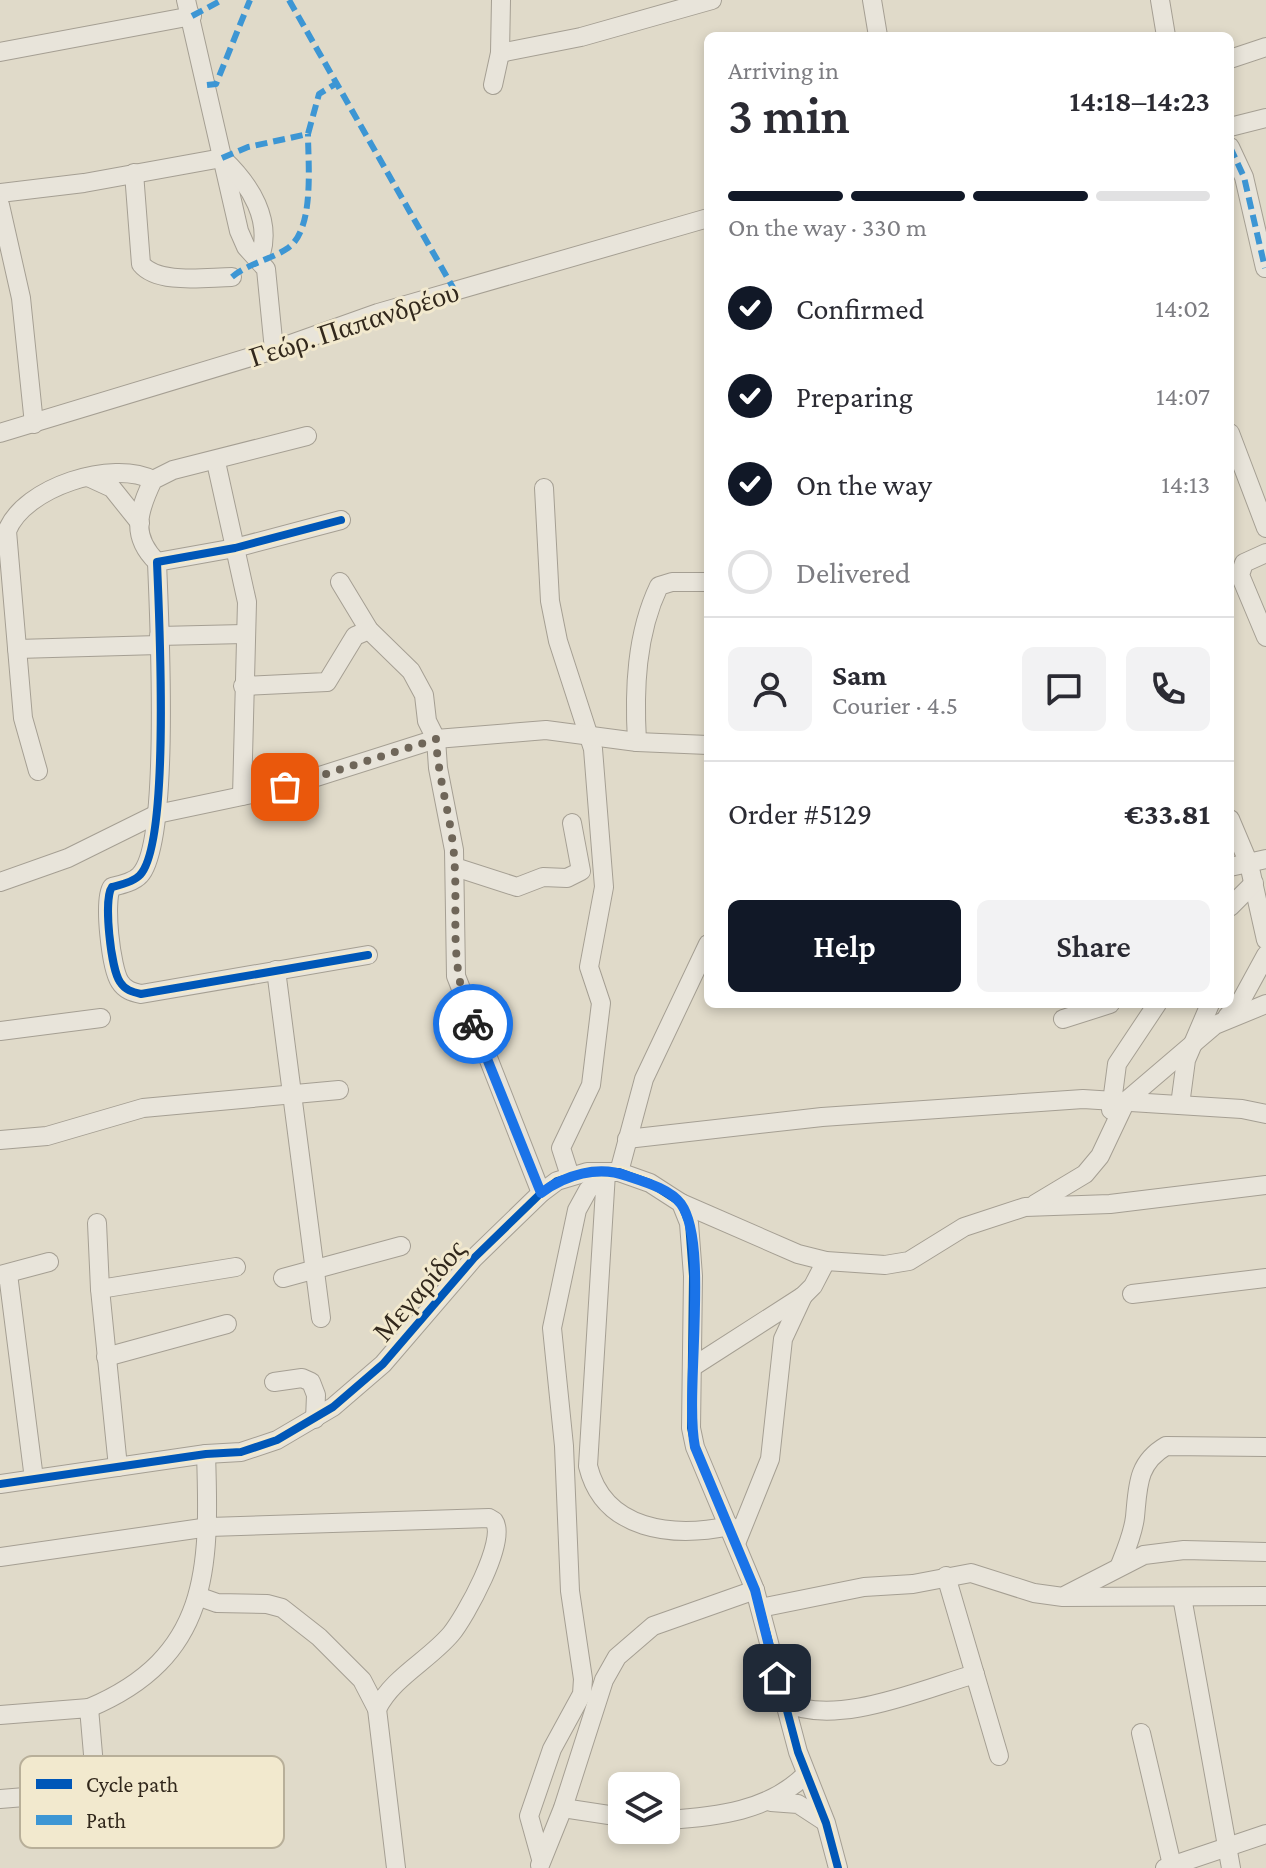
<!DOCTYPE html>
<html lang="en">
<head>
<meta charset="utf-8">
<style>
	:root { --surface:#fff; --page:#f2f2f3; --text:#2b2b33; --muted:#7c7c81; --line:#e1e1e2; --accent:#111827 }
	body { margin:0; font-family:"Crimson Pro",serif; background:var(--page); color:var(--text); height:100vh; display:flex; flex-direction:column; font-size:30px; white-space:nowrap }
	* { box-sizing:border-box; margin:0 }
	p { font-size:26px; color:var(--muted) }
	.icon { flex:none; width:44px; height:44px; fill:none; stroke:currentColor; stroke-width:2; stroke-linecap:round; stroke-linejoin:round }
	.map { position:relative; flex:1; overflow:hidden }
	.side { position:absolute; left:704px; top:32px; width:530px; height:976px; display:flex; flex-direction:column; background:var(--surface); border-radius:12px; box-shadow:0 4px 12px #0003 }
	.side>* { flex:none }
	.controls { position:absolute; left:608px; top:1772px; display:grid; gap:16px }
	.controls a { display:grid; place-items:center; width:72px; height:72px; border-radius:12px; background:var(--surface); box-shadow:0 4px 12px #0003; font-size:40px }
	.pin { position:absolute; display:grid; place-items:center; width:68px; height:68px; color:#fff; margin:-34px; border-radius:16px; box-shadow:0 4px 12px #0006 }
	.courier { position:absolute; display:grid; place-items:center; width:80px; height:80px; margin:-40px; border:6px solid #1a73e8; border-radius:50%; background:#fff; color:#222; box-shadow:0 2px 10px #0007 }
	.summary em { font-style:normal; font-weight:600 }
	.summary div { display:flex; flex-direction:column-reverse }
	.summary { display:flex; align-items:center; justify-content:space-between; height:136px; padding:0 24px }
	h1 { font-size:52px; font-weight:600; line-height:60px }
	.bar { display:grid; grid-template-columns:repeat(4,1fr); gap:12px 8px; align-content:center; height:96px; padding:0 24px }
	.bar i { height:10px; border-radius:6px; background:var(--line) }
	.bar .current { background:var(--accent) }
	.bar p { grid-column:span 4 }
	.line { display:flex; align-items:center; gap:20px; padding:0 24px; border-top:2px solid var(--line) }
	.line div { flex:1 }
	.round { display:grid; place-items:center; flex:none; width:84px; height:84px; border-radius:12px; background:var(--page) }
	ol { padding:0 24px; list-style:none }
	li { display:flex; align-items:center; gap:24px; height:88px }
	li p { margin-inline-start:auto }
	li .icon { padding:8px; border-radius:50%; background:var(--accent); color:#fff; stroke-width:4 }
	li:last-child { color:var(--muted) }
	li i { width:44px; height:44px; border:4px solid var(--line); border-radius:50% }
	.primary-button { display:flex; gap:16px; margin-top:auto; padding:16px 24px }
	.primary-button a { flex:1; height:92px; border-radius:12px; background:var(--accent); color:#fff; font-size:32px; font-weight:600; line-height:92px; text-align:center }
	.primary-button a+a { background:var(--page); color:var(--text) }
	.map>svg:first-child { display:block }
</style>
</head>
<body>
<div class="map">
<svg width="1266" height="1868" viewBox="0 0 1266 1868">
	<rect width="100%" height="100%" fill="#e0dac9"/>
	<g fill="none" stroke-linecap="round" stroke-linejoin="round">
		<g stroke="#a59f93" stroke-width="20">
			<g id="minor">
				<polyline points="186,0 239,231 246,247 266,269 274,350"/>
				<polyline points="872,0 878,36"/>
				<polyline points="1160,0 1166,36"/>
				<polyline points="0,52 192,16"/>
				<polyline points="500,53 581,37 712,0"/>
				<polyline points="1230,59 1266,47"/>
				<polyline points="493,85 500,53 501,0"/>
				<polyline points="1230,127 1266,118"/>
				<polyline points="1230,147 1244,177 1265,268"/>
				<path d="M134 173 141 264C158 285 207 277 232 277"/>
				<path d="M0 193 84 183 222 158C250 184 274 221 259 260"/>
				<polyline points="0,205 21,298 34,424"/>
				<polyline points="0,433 274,350 378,313 708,218"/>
				<polyline points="1230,433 1266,528"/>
				<polyline points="216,462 247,602 242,796"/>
				<polyline points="88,477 112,488 140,523"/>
				<polyline points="544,488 550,601 558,641 593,749 604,887 589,967 601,1003 591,1085 561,1148 570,1176"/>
				<path d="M341 520 235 548 157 562C159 615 171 842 140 875 134 882 120 885 112 887 103 899 111 969 120 982 125 990 132 992 141 994L368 955"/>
				<polyline points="1266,553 1244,563 1240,575 1266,637"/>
				<path d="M157 562C130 536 138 511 153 480L173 470 307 436"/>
				<polyline points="340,582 369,630 411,671 424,695 427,721 436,739 438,768 454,850 456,976 541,1193"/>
				<polyline points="159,636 244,634"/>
				<polyline points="17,649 159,645"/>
				<polyline points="243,686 327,682 355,636 369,630"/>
				<path d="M637 742C634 690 636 634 659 586L672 582H708"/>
				<path d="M38 771 23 718 7 531C24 487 113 459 153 480"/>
				<polyline points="1230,819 1249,864 1266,940"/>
				<polyline points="455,867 517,887 543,877 567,878 581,871 572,823"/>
				<polyline points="1230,867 1266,859"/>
				<polyline points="0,882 68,858 157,814 285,787 436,739 546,730 637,742 708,745"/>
				<polyline points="1230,907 1254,883"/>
				<polyline points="276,970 321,1318"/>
				<polyline points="1227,1017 1242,999 1266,955"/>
				<polyline points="1063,1019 1110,1004"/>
				<polyline points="0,1031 101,1018"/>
				<polyline points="1180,1105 1186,1060 1210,1004"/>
				<polyline points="1111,1110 1117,1064 1157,1004"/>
				<polyline points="627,1139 822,1117 1083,1099 1242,1109 1266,1114"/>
				<polyline points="0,1140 47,1136 143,1108 339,1090"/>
				<polyline points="619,1172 644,1079 708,944"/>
				<path d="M606 1173 588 1466C604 1531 673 1538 730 1526"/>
				<polyline points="681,1203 798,1254 826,1261 885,1265 909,1261 964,1227 1025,1207 1110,1204 1266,1185"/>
				<polyline points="1035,1204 1085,1174 1100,1156 1126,1101 1215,1025 1266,1004"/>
				<polyline points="97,1223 100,1289 118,1467"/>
				<polyline points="8,1274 34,1479"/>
				<polyline points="0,1275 49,1262"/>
				<polyline points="283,1278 401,1246"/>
				<polyline points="100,1289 236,1267"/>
				<polyline points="1132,1294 1266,1278"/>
				<polyline points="106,1357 227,1324"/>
				<polyline points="694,1366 803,1296 813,1286 826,1261"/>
				<polyline points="274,1382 302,1378 311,1382 316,1395 315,1419"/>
				<polyline points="0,1484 206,1454 241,1452 277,1440 333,1407 383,1364 474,1258 541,1193 557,1181 587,1172 619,1172 650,1183 681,1203 689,1223 693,1276 691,1428 695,1447 755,1590 798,1752 826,1823 838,1868"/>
				<polyline points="737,1541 770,1459 783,1339 803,1296"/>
				<path d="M0 1557 209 1527 489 1518 494 1521C508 1540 465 1617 451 1634 428 1661 393 1677 377 1709"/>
				<path d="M1120 1565C1126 1550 1133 1534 1135 1517 1138 1486 1137 1463 1166 1446L1266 1447"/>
				<polyline points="946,1576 999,1756"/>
				<polyline points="1066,1595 1144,1555 1184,1550 1266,1552"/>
				<polyline points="200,1597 217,1603 267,1604 282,1608 319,1637 362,1680 377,1709 396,1868"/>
				<polyline points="1182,1597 1231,1868"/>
				<polyline points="760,1608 864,1587 913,1584 971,1573 1034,1593 1063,1597 1266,1596"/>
				<path d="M783 1701C833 1729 923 1689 975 1674"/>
				<path d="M89 1708C210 1657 210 1569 206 1454"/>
				<polyline points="0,1715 89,1708 96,1789"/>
				<polyline points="1141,1733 1172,1865"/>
				<polyline points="0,1799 184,1784"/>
				<polyline points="771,1802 798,1804 824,1821"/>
				<polyline points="563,1808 622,1817"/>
				<path d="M666 1820C716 1817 770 1811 806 1774"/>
				<polyline points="541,1859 529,1816 552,1749 582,1694 583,1679 570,1591 564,1446 552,1328 577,1210 588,1190 606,1173"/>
				<polyline points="540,1865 563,1808 604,1680 617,1657 653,1626 755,1590"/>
				<polyline points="1165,1868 1266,1834"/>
			</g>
		</g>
		<use href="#minor" stroke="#e8e4da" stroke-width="18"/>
		<g stroke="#3d96d4" stroke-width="6" stroke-dasharray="12 6" stroke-linecap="butt">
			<polyline points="289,0 455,291"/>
			<polyline points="192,16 222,0"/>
			<polyline points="207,85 216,84 250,0"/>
			<polyline points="1230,147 1244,177 1265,268"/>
			<polyline points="222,158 248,147 308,134 319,94 337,83"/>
			<path d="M232 277C249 263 270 260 288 248 315 229 308 163 308 134"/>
		</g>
		<g stroke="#f2e9ce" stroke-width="13">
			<g id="cycleway">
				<path d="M341 520 235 548 157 562C159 615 171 842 140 875 134 882 120 885 112 887 103 899 111 969 120 982 125 990 132 992 141 994L368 955"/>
				<polyline points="0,1484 206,1454 241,1452 277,1440 333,1407 383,1364 474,1258 541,1193 557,1181 587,1172 619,1172 650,1183 681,1203 689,1223 693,1276 691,1428 695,1447 755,1590 798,1752 826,1823 838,1868"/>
			</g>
		</g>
		<use href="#cycleway" stroke="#0057b8" stroke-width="8"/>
	</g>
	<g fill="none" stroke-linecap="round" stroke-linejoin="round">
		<path stroke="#6f6659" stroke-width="8" stroke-dasharray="0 14.4" d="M285 787 436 739C438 779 451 816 454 855 459 918 447 963 473 1024"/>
		<path stroke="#1a73e8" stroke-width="10" d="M473 1024 541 1193C565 1175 598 1165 627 1176 645 1182 670 1189 681 1204 710 1244 684 1393 695 1447L755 1590 777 1678"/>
	</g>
	<g text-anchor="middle" stroke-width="6" stroke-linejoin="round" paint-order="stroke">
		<g font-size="28" fill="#32281c" stroke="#f2e9ce">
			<text transform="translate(354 324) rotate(-18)" y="10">Γεώρ. Παπανδρέου</text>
			<text transform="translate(419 1290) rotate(-49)" y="10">Μεγαρίδος</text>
		</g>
	</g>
	<rect x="20" y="1756" width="264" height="92" rx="12" fill="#f2e9ce" stroke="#b8af99" stroke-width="2"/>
	<rect x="36" y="1779" width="36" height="10" fill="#0057b8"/>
	<rect x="36" y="1815" width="36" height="10" fill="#3d96d4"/>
	<g font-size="22" fill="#32281c">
		<text x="86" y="1792">Cycle path</text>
		<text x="86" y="1828">Path</text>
	</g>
</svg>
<div class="controls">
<a><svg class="icon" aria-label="layers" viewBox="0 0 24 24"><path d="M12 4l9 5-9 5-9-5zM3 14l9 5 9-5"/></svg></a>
</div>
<div class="pin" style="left:285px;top:787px;background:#ea580c"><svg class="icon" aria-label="bag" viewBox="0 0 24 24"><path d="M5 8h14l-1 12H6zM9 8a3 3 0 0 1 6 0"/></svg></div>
<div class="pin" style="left:777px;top:1678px;background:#1f2937"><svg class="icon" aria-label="home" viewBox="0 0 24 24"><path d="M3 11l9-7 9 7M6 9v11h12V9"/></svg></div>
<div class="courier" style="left:473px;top:1024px"><svg class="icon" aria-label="bike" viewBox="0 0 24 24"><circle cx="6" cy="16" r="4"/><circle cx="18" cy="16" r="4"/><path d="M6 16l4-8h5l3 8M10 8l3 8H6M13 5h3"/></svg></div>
<section class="side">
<div class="summary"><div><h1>3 min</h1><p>Arriving in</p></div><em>14:18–14:23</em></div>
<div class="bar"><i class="current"></i><i class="current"></i><i class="current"></i><i></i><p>On the way · 330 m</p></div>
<ol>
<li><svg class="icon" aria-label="check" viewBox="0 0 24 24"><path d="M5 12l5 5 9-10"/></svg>Confirmed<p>14:02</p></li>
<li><svg class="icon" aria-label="check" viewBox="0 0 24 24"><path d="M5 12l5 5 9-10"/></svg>Preparing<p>14:07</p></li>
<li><svg class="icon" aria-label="check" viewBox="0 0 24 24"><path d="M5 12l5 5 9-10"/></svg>On the way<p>14:13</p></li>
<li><i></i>Delivered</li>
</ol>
<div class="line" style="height:144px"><a class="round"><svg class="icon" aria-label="person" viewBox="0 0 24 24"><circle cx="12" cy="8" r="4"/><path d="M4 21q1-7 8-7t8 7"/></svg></a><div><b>Sam</b><p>Courier · 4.5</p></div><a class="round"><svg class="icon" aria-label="chat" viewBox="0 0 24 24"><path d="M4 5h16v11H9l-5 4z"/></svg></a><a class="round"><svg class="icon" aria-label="phone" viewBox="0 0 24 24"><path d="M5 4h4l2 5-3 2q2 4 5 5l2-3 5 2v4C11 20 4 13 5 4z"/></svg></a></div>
<div class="line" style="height:104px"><div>Order #5129</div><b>€33.81</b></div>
<div class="primary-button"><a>Help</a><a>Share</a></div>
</section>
</div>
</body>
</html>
